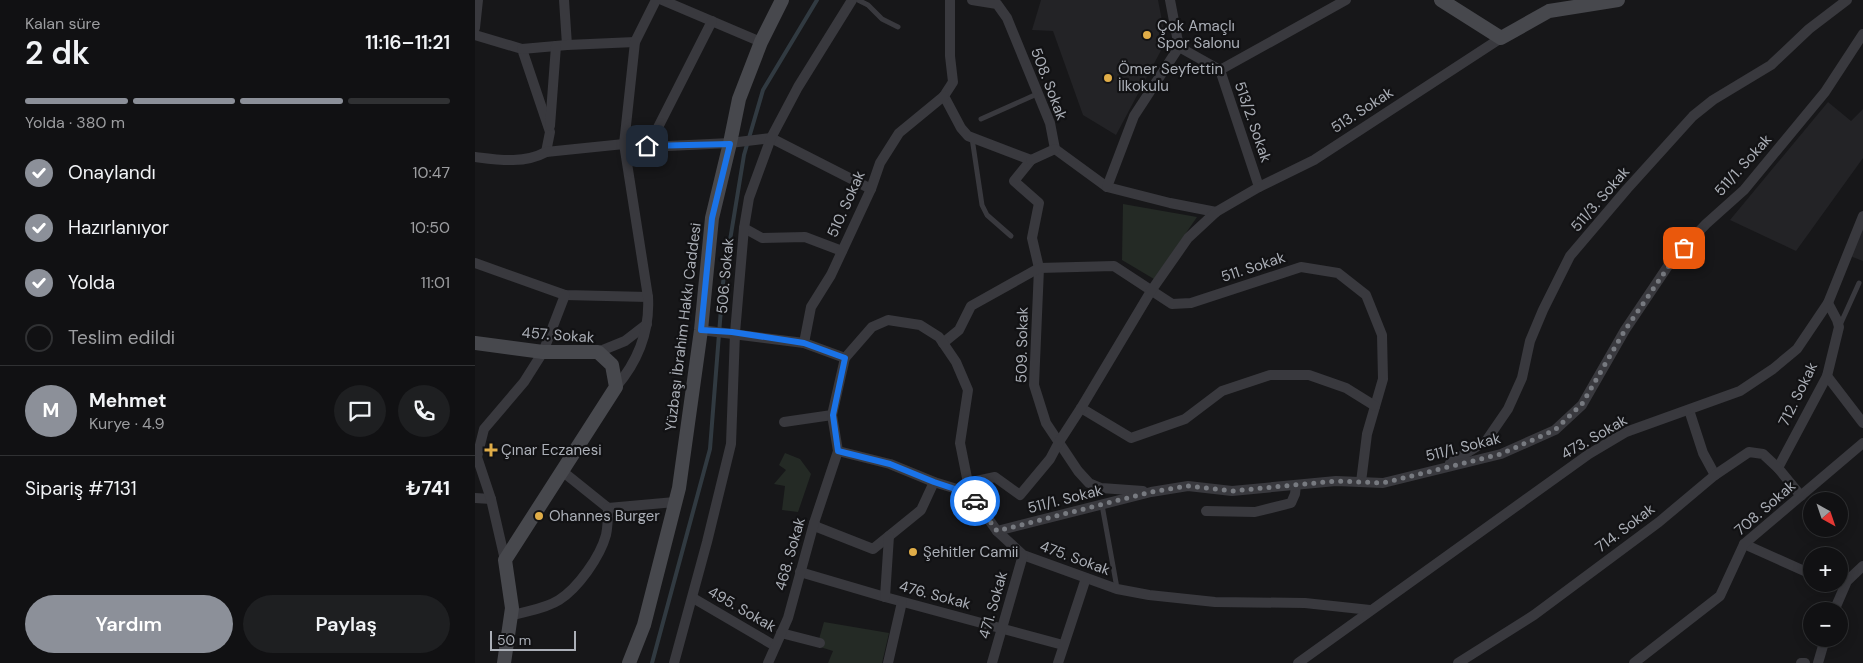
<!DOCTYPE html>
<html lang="tr">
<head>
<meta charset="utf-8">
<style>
	:root { --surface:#111113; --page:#1e1f21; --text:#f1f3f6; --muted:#9c9da0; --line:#303133; --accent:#8c9099 }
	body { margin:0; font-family:"DM Sans",sans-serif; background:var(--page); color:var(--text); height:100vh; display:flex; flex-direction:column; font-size:19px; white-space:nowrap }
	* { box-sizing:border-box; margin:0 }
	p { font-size:16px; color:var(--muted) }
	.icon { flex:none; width:28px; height:28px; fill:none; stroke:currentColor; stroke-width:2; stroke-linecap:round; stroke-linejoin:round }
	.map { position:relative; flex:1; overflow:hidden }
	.drawer { display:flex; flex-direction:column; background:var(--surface); width:475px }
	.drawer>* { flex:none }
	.needle { width:32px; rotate:140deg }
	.buttons { position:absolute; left:1328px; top:492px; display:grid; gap:10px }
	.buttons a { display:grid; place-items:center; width:45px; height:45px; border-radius:50%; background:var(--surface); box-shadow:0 2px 12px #0003,0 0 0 1px var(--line); font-size:25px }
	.scale { position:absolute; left:15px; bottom:12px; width:86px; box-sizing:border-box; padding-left:5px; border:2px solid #abafb7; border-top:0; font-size:14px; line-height:18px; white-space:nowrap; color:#abafb7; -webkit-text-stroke:4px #121214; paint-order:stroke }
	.pin { position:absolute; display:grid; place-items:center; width:42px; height:42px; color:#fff; margin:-21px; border-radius:10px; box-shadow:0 2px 8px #0006 }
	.courier { position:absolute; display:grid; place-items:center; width:50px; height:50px; margin:-25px; border:4px solid #1a73e8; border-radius:50%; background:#fff; color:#222; box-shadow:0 1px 6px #0007 }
	.overview em { font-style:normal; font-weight:600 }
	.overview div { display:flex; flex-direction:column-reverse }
	.overview { display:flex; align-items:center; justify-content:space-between; height:85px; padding:0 25px }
	h1 { font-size:32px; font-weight:600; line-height:38px }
	.bar { display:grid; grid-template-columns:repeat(4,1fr); gap:8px 5px; align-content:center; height:60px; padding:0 25px }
	.bar i { height:6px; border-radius:4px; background:var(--line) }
	.bar .on { background:var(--accent) }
	.bar p { grid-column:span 4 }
	.line { display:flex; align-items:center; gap:12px; padding:0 25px; border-top:1px solid var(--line) }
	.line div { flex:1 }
	.round { display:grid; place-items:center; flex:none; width:52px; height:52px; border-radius:26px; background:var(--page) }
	ol { padding:0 25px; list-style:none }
	li { display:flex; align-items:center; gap:15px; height:55px }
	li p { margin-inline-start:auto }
	li .icon { padding:5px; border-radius:50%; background:var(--accent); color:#fff; stroke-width:4 }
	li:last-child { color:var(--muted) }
	li i { width:28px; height:28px; border:2px solid var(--line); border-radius:50% }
	.button { display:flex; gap:10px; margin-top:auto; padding:10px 25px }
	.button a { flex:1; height:58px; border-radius:30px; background:var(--accent); color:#fff; font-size:20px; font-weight:600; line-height:58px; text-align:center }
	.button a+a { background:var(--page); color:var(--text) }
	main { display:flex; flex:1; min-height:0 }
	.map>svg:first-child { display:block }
</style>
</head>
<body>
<main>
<section class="drawer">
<div class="overview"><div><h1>2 dk</h1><p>Kalan süre</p></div><em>11:16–11:21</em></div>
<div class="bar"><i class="on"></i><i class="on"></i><i class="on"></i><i></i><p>Yolda · 380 m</p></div>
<ol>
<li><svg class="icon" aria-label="check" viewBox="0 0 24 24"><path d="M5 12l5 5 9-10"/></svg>Onaylandı<p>10:47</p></li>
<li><svg class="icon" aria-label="check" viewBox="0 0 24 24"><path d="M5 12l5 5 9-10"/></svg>Hazırlanıyor<p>10:50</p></li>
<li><svg class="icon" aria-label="check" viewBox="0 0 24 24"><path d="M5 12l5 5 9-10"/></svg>Yolda<p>11:01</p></li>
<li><i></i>Teslim edildi</li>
</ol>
<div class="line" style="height:90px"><b class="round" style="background:var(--accent);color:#fff">M</b><div><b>Mehmet</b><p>Kurye · 4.9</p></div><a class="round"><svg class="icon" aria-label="chat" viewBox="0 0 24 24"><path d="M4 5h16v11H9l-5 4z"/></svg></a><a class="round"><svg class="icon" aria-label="phone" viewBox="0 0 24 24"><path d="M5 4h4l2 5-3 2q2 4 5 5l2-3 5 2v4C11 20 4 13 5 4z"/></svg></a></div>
<div class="line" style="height:65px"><div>Sipariş #7131</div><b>₺741</b></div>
<div class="button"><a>Yardım</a><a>Paylaş</a></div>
</section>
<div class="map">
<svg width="1388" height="663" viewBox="0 0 1388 663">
	<rect width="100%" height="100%" fill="#171719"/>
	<g fill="#232326">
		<polygon points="566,0 683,0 691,41 641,135 608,115 578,31 557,30"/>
		<polygon points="1353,102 1376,121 1388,109 1388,158 1321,251 1255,220"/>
		<polygon points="1388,227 1388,261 1375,256"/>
	</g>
	<g fill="#242a25">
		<polygon points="648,204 722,217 679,279 647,260"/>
		<polygon points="310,453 325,459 336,474 323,512 307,510 310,486 299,484 311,470 304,465"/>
		<polygon points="349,622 414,633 407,663 353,663 358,651 342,646"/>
	</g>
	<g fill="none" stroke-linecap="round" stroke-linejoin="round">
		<polyline stroke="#313a41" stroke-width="4" points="177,663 235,449 248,283 269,155 288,90 342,0"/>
		<g stroke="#39393e" stroke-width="5">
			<polyline points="383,0 393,5 407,19 423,27"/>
			<polyline points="506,119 562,94"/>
			<polyline points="497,138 507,205 512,215 536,236"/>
			<polyline points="1365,325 1384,283"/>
			<polyline points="627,505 642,588"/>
		</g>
		<g stroke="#39393e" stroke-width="10">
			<polyline points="89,0 92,45"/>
			<polyline points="187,0 286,42"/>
			<polyline points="475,0 475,56 478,82 469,96 486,128 493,136 556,160 539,181 564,203 557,238 564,268 559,385 571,423 603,471 614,483 626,488 668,491"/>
			<polyline points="497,0 522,4 532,18 575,123 580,149 632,187 695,203 741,212"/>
			<polyline points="695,0 704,47 745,70 784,187"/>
			<polyline points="0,28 3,0"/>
			<polyline points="0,35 47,49 75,132 71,152"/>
			<polyline points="47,49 92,45 160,42"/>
			<polyline points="745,70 871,0"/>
			<polyline points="75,126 81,46"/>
			<polyline points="173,147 237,21"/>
			<path d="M0 157C24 160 49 164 71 152L149 144 173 147 255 143 296 138 396 189"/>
			<polyline points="556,160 580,149"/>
			<polyline points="632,187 659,116 704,47"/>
			<polyline points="269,228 287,238 330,237 367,251"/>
			<polyline points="0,263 90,295 173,297"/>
			<polyline points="226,330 329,343 370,358"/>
			<polyline points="329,343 336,307 356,275 396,189 405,163 424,133 469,96"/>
			<polyline points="468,343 484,330 496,306 564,268 639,266 697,304 716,303 826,267 863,273 891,295 907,335 908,379 892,434 886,482"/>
			<polyline points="123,352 150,341 172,324"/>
			<polyline points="1352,376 1388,423"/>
			<path d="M141 387C163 361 175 331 173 297L149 144 160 42 181 0"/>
			<polyline points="606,408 656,438 710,419 747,391 795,375 834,375 871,388 900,406"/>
			<polyline points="1214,410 1228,453 1240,475"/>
			<polyline points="309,422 357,415"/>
			<polyline points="363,451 415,464 459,482 495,493 522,531 548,555 642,589 674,595 740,602 830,603 895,610"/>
			<polyline points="975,463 1011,441 1033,409 1047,378 1055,341 1068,310 1095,256 1152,189 1218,116 1238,100 1296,65 1334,29 1372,0"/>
			<polyline points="1303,468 1352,376 1364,327 1362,320 1353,303"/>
			<polyline points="87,471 133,508 200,502"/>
			<polyline points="492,483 520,477 545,495 575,459 584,442 606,408 676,291 713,238 741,212 784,187 839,160 1026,38"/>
			<polyline points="0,498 16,499"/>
			<polyline points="731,511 780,512 816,503 820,494 821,485"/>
			<polyline points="339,523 342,527 398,549 446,510 459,482"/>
			<polyline points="522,531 676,492 713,486 757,491 861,481 908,483 1026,454 1080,430 1107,405 1150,330 1197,260 1231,224 1269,190 1350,92 1388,34"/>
			<polyline points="1269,544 1336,574"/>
			<polyline points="30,560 16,499 2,457 9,429 49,382 68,352 90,295"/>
			<polyline points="325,572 410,597 588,645"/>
			<polyline points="410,597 414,536"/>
			<polyline points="218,598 300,646"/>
			<polyline points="1359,611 1372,581 1388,566"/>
			<path d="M36 616C51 611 70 609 84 600 103 588 125 557 131 535 133 526 133 517 133 508"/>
			<polyline points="306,633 345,643"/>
			<polyline points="199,663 232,542 256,444 260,333 269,228 274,198 296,138 323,87 377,0"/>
			<polyline points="293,663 313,618 339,523 363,451 357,415 370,358 397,327 413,320 445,325 464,337 481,362 493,390 485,443 495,493"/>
			<polyline points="413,663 427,602"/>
			<polyline points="517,663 548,555"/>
			<polyline points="583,663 611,578"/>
			<polyline points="823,663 1114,454 1151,432 1265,391 1298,369 1322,349 1353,303 1388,216"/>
			<polyline points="983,663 1059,615 1184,522 1240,475 1274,452 1288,454 1303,468 1326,496"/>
			<polyline points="1159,663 1245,596 1269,544 1388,443"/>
			<polyline points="1326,663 1330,663"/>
			<polyline points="1343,663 1350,639"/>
		</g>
		<g stroke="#47484d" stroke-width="14">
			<polyline points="966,0 1026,38 1074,11 1143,0"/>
			<polyline points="0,343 68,352 123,352 137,365 141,387 30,560 37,608 29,663"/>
			<polyline points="154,663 169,625 204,488 226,330 237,218 255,143 264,99 286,42 307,0"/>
		</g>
	</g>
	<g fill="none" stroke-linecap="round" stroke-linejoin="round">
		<polyline stroke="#777a80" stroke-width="5" stroke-dasharray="0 9" points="500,501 522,531 676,492 713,486 757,491 861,481 908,483 1026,454 1080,430 1107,404 1150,330 1198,260 1209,248"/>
		<polyline stroke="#1a73e8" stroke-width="6" points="172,146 255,144 237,218 226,330 257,332 329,343 370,358 358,415 363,451 415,464 459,482 495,494 500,501"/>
	</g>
	<g fill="#e0ad48" stroke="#121214" stroke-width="2">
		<circle cx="672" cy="35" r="5"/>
		<circle cx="633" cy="78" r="5"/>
		<path d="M13.5 442.5h5v5h5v5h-5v5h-5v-5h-5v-5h5z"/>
		<circle cx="64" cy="516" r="5"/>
		<circle cx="438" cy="552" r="5"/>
	</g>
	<g text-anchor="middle" stroke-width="4.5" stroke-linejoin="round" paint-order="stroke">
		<g font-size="15" fill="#abafb7" stroke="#121214" text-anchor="start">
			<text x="682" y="31">Çok Amaçlı<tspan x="682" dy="17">Spor Salonu</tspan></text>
			<text x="643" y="74">Ömer Seyfettin<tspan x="643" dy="17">İlkokulu</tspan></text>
			<text x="26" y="455">Çınar Eczanesi</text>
			<text x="74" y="521">Ohannes Burger</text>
			<text x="448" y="557">Şehitler Camii</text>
		</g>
		<g font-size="15" fill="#abafb7" stroke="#121214">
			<text transform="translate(574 84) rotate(69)" y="5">508. Sokak</text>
			<text transform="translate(887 110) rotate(-33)" y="5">513. Sokak</text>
			<text transform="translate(778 122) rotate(71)" y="5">513/2. Sokak</text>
			<text transform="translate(1268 165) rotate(-48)" y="5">511/1. Sokak</text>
			<text transform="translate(1125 199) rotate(-49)" y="5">511/3. Sokak</text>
			<text transform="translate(371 204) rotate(-66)" y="5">510. Sokak</text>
			<text transform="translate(778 267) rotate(-18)" y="5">511. Sokak</text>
			<text transform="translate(250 276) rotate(-85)" y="5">506. Sokak</text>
			<text transform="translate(208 327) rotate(-83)" y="5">Yüzbaşı İbrahim Hakkı Caddesi</text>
			<text transform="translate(83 335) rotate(4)" y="5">457. Sokak</text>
			<text transform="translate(547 345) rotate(-89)" y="5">509. Sokak</text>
			<text transform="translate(1323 394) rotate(-64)" y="5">712. Sokak</text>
			<text transform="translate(1119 437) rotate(-30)" y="5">473. Sokak</text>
			<text transform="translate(988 447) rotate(-14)" y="5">511/1. Sokak</text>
			<text transform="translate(590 499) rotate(-14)" y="5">511/1. Sokak</text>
			<text transform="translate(1290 508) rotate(-41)" y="5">708. Sokak</text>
			<text transform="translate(1150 528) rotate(-37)" y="5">714. Sokak</text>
			<text transform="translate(315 554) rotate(-74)" y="5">468. Sokak</text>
			<text transform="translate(600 558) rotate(20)" y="5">475. Sokak</text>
			<text transform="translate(460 595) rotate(15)" y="5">476. Sokak</text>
			<text transform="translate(518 605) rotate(-74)" y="5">471. Sokak</text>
			<text transform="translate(267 609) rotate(30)" y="5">495. Sokak</text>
		</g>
	</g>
</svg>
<div class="buttons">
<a><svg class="needle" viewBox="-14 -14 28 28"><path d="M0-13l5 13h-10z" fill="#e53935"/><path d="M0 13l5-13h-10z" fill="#9c9da0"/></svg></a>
<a>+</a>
<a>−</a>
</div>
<div class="scale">50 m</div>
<div class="pin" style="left:1209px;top:248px;background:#ea580c"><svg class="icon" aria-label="bag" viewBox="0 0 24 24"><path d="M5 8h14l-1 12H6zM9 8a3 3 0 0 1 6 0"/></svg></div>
<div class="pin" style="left:172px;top:146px;background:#1f2937"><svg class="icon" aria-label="home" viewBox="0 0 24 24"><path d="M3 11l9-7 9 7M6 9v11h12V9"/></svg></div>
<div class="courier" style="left:500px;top:501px"><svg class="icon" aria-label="car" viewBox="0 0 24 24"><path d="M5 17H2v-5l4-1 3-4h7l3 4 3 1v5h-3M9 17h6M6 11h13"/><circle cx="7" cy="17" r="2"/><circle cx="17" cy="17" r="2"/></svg></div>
</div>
</main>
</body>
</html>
